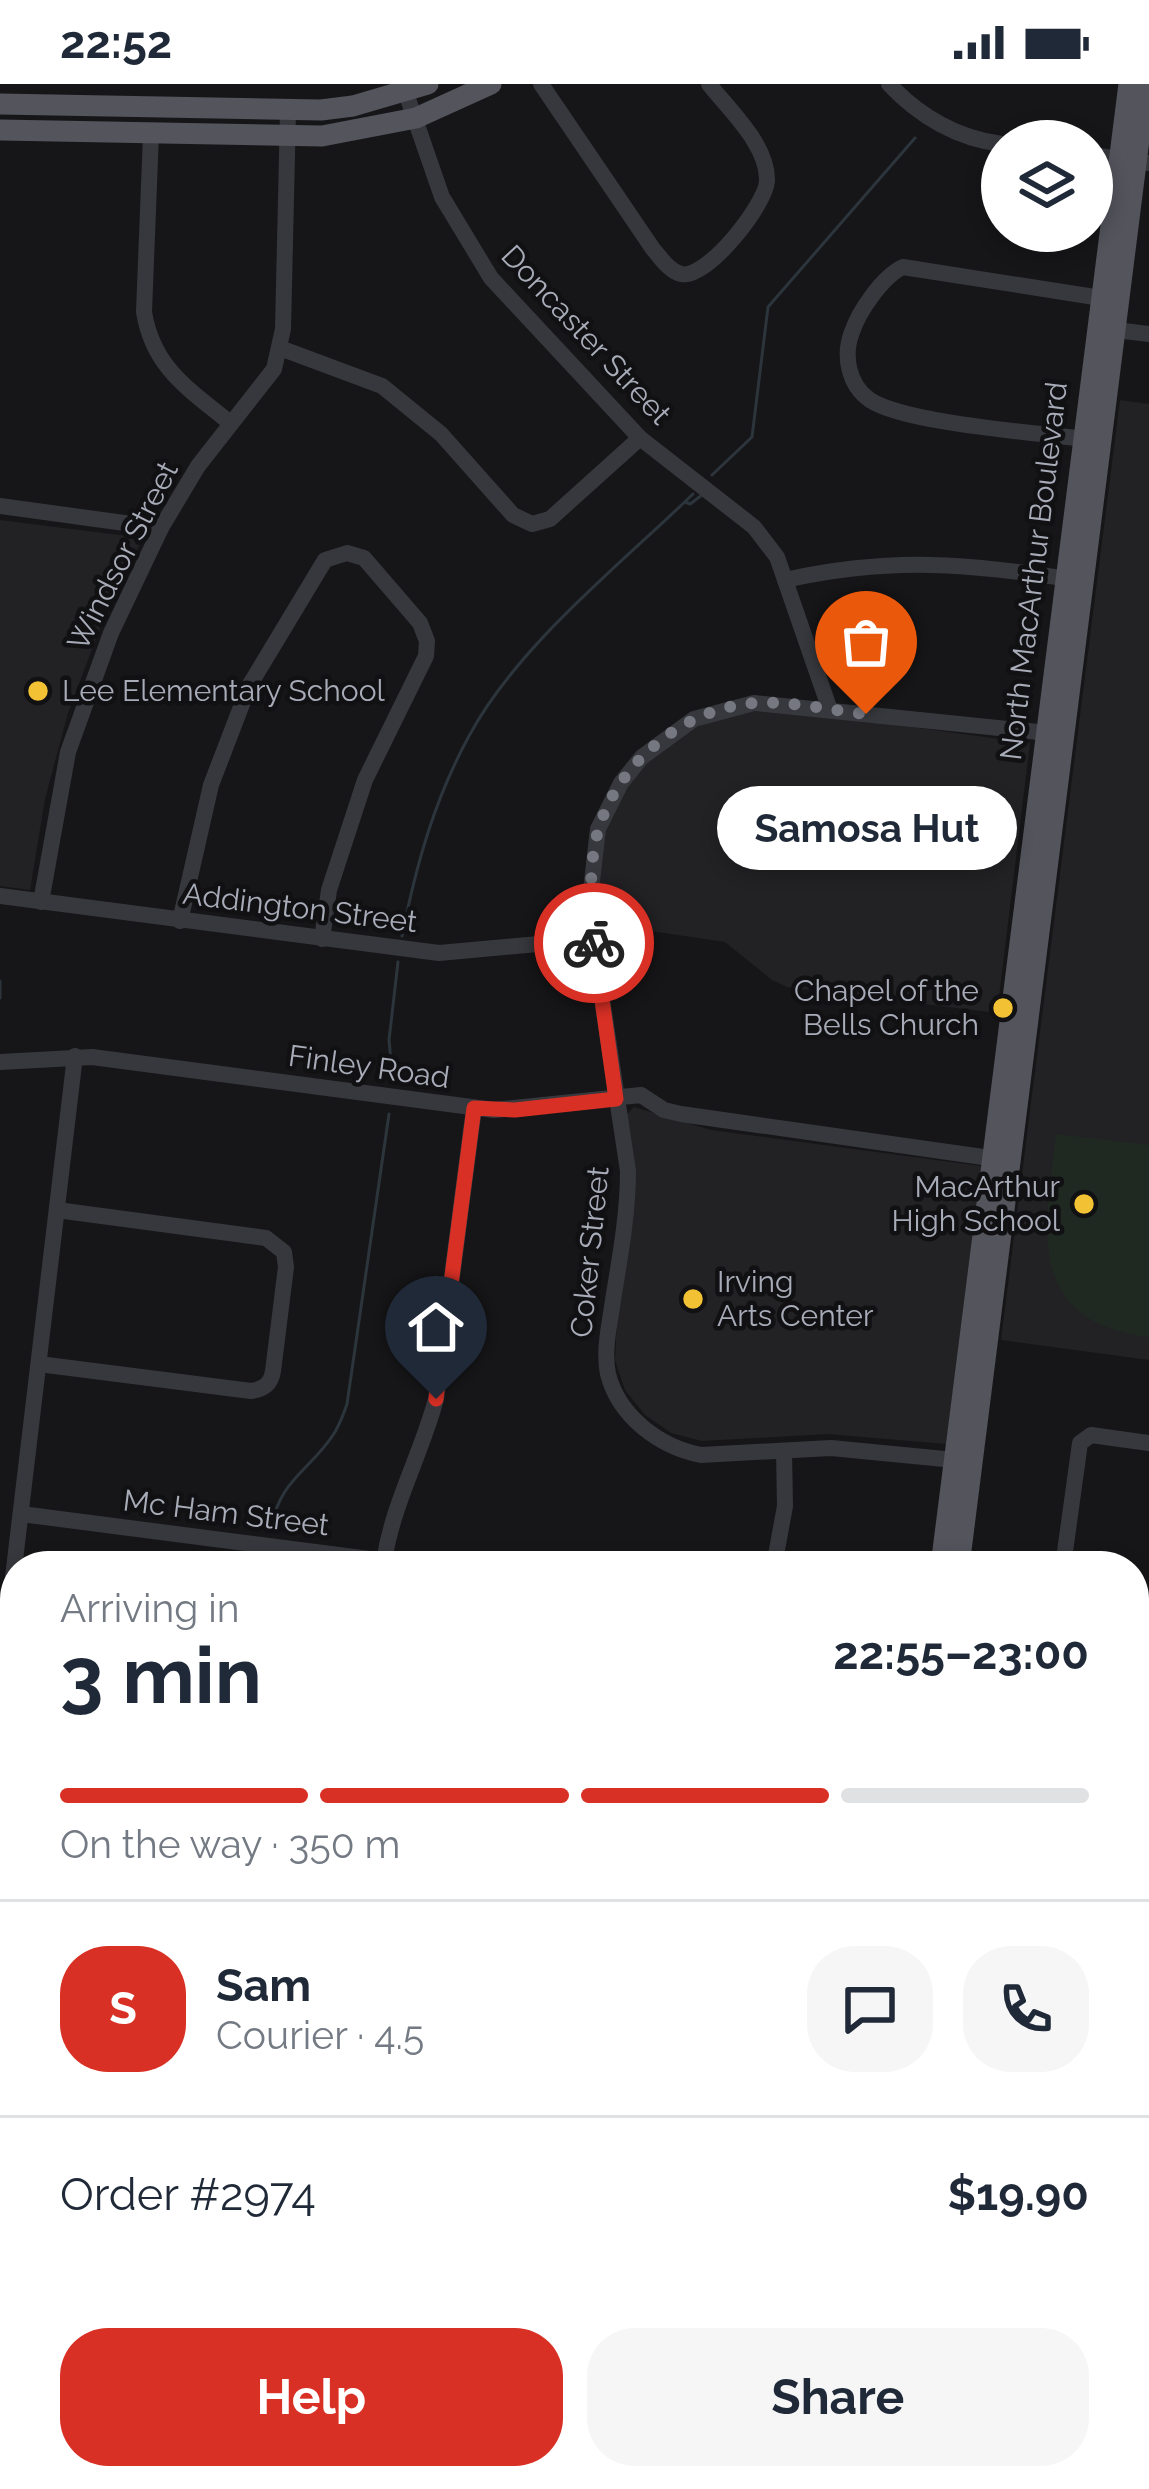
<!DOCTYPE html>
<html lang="en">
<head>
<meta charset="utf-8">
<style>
	:root { --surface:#fff; --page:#f6f6f7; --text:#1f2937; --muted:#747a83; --line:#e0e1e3; --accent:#d93025 }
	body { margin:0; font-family:Raleway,sans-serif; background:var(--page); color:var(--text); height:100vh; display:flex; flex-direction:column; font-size:45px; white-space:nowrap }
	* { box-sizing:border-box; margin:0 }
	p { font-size:39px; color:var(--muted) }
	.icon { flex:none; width:66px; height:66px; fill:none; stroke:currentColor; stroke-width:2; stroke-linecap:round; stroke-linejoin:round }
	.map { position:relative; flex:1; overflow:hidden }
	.sheet { position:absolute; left:0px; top:1467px; width:1149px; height:939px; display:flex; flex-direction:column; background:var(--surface); border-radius:48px 48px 0 0; box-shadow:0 6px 18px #0003 }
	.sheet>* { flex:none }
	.tools { position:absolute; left:981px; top:36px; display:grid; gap:24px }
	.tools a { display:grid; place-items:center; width:132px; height:132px; border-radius:50%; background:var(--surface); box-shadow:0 6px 18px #0003; font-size:60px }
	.pin { position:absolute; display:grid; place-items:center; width:102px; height:102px; color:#fff; margin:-123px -51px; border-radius:50% 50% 50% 0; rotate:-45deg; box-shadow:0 0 12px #0007 }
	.pin .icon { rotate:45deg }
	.courier { position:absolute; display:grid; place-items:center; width:120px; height:120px; margin:-60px; border:9px solid #d93025; border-radius:50%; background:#fff; color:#222; box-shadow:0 3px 15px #0007 }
	.bubble { position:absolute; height:84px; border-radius:42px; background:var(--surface); box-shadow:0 6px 18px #0003; font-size:39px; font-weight:700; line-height:84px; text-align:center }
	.summary em { font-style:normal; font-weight:700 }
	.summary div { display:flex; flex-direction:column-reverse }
	.summary { display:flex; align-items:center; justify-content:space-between; height:204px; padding:0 60px }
	h1 { font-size:78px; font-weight:700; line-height:90px }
	.bar { display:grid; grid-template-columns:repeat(4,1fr); gap:18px 12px; align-content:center; height:144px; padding:0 60px }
	.bar i { height:15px; border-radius:9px; background:var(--line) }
	.bar .active { background:var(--accent) }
	.bar p { grid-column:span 4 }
	.line { display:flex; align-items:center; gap:30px; padding:0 60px; border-top:3px solid var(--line) }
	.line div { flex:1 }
	.round { display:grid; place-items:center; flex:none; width:126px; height:126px; border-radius:48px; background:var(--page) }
	.primary-button { display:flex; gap:24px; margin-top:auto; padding:24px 60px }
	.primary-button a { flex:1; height:138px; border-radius:48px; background:var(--accent); color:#fff; font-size:48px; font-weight:700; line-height:138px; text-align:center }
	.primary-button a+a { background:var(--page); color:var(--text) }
	.status { display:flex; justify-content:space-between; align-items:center; height:84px; padding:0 60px; background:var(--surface); direction:ltr }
	.status svg { height:33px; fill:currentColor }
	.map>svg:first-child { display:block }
</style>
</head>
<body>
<div class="status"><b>22:52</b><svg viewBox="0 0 49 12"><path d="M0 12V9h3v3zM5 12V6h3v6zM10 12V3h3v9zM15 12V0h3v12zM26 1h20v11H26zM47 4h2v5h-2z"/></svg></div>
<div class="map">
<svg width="1149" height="2405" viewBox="0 0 1149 2405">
	<rect width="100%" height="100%" fill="#161618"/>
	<g fill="#222225">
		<polygon points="1120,316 1149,320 1149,1276 1001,1256"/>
		<polygon points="0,436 143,454 107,525 68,629 45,715 30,806 0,802"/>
		<polygon points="786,626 1030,659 997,929 787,903 772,896 725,858 644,846 601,855 596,816 599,765 616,718 646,677 687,646 735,629"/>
		<polygon points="634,1023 711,1046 981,1082 946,1360 827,1350 702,1357 671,1349 645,1331 625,1306 615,1276 627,1030"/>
		<polygon points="0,1870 15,1872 15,1991 0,2107"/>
		<polygon points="898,2391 1125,2391 1124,2405 959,2405"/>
	</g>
	<g fill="#202822">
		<path d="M1056 1050 1149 1061V1253C1023 1238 1045 1143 1056 1050Z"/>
		<polygon points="15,1558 15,1845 0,1843 0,1582 9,1575"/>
	</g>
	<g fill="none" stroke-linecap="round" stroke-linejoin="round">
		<g stroke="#2c343c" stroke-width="3">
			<polyline points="712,391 752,353 768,223 915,54"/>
			<polyline points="685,418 690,420 702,411"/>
			<path d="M402 852C416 782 434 716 469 652 518 561 619 482 693 410"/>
			<polyline points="0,897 0,914"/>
			<polyline points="393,998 389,956 398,878"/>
			<path d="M271 1447C278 1395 311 1387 335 1348 340 1339 344 1329 347 1320L389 1030"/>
			<polyline points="266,1482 267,1473"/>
			<polyline points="144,2405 145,2391"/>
		</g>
		<g stroke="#37383d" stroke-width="16">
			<path d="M541 0 653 165C661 174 669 187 681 190 707 196 766 120 767 97 768 61 730 27 709 0"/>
			<path d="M889 0C919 32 958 55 1002 60"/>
			<polyline points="406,9 442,113 491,194 640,354 754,443 777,473 830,626"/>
			<path d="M151 50 144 228C153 284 189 305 230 339"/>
			<polyline points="1092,71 1149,79"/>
			<polyline points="1108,245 1149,250"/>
			<polyline points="280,264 382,302 441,350 513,431 532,440 550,435 640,354"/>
			<path d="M1092 356C1043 349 906 340 870 316 848 301 843 271 852 248 859 227 883 192 903 183L1101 214"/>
			<polyline points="0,422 161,444"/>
			<path d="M785 496C895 472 966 480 1077 496"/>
			<polyline points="0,812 439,869 593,855"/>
			<polyline points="41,818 68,668 111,549 161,444 198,382 274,285 283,245 288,27"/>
			<polyline points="180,837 211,701 249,602 325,476 347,469 364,474 420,539 427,557 426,572 365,696 329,806 322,855"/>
			<polyline points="0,978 92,973 494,1026 641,1011 664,1026 681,1030 1004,1076"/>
			<path d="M39 1280 251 1307C264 1305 271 1300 273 1287L286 1183 284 1168 266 1154 57 1126"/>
			<path d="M965 1377 831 1364 701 1371C660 1363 619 1333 608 1290 603 1266 610 1239 613 1216 620 1173 628 1130 628 1087L593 855 591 806 598 745 621 699 642 673 694 635 754 619 1058 650"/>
			<polyline points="21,1430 424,1482"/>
			<path d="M384 1477C393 1419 421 1371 436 1315L474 1024"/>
			<polyline points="774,1482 785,1422 784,1367"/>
			<polyline points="1063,1482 1080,1359 1091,1351 1149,1359"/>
			<polyline points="1134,1515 1149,1517"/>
			<polyline points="0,1560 8,1535 75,972"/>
			<polyline points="0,1858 15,1860"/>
			<polyline points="1134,2194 1149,2196"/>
			<polyline points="0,2387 15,2389"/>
			<polyline points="26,2391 41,2393 52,2405"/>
			<polyline points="233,2405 234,2391"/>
		</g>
		<g stroke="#53545c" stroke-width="21">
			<polyline points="0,20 321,26 353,22 428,0"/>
			<polyline points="0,46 322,52 416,34 491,0"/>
			<polyline points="941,1482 1129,0"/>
			<polyline points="959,1482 1146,0"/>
			<polyline points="0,2289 15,2291"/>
			<polyline points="723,2391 826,2405"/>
		</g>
	</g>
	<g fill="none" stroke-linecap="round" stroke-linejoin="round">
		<path stroke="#757880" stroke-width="12" stroke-dasharray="0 21.6" d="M594 859C591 822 588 783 598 747 617 679 684 624 755 619 791 617 830 626 866 630"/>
		<polyline stroke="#d93025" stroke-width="15" points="436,1315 474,1024 515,1026 616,1015 594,859"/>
	</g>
	<g fill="#f2c234" stroke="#111113" stroke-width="4.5">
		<circle cx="38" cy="607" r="12"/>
		<circle cx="1003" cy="924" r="12"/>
		<circle cx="1084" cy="1120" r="12"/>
		<circle cx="693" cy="1215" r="12"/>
	</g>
	<g text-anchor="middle" stroke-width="9" stroke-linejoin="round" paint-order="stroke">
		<g font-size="30" fill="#a8acb8" stroke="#111113">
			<text transform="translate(586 251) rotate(47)" y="10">Doncaster Street</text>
			<text transform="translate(123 472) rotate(-63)" y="10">Windsor Street</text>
			<text transform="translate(1034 487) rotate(-83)" y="10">North MacArthur Boulevard</text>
			<text transform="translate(300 824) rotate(7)" y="10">Addington Street</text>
			<text transform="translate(369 983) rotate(8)" y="10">Finley Road</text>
			<text transform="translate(590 1168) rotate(-84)" y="10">Coker Street</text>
			<text transform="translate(226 1429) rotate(7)" y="10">Mc Ham Street</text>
		</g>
		<g font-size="30" fill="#a8acb8" stroke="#111113" text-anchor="start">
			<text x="62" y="617">Lee Elementary School</text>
			<text x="979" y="917" text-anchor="end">Chapel of the<tspan x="979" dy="34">Bells Church</tspan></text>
			<text x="1060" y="1113" text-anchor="end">MacArthur<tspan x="1060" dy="34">High School</tspan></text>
			<text x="717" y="1208">Irving<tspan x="717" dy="34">Arts Center</tspan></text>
		</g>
	</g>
</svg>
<div class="tools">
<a><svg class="icon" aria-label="layers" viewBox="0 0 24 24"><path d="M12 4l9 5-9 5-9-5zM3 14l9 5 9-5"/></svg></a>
</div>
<div class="pin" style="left:866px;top:630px;background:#ea580c"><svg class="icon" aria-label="bag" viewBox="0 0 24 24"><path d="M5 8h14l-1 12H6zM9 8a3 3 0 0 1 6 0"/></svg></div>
<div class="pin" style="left:436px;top:1315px;background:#1f2937"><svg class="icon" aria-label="home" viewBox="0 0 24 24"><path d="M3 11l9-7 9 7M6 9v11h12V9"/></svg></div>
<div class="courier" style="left:594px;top:859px"><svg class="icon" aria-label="bike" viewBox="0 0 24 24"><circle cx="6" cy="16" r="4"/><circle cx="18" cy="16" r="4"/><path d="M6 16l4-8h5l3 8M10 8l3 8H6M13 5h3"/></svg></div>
<div class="bubble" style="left:717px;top:702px;width:300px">Samosa Hut</div>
<section class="sheet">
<div class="summary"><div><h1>3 min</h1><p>Arriving in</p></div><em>22:55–23:00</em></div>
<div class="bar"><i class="active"></i><i class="active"></i><i class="active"></i><i></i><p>On the way · 350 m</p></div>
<div class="line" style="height:216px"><b class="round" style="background:var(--accent);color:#fff">S</b><div><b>Sam</b><p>Courier · 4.5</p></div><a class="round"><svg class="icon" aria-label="chat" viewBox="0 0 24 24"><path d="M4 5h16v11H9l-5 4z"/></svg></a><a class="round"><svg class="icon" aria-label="phone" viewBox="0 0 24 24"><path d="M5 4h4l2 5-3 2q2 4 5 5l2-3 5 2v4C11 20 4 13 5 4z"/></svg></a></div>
<div class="line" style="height:156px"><div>Order #2974</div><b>$19.90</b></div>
<div class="primary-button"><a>Help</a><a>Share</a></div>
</section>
</div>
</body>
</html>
